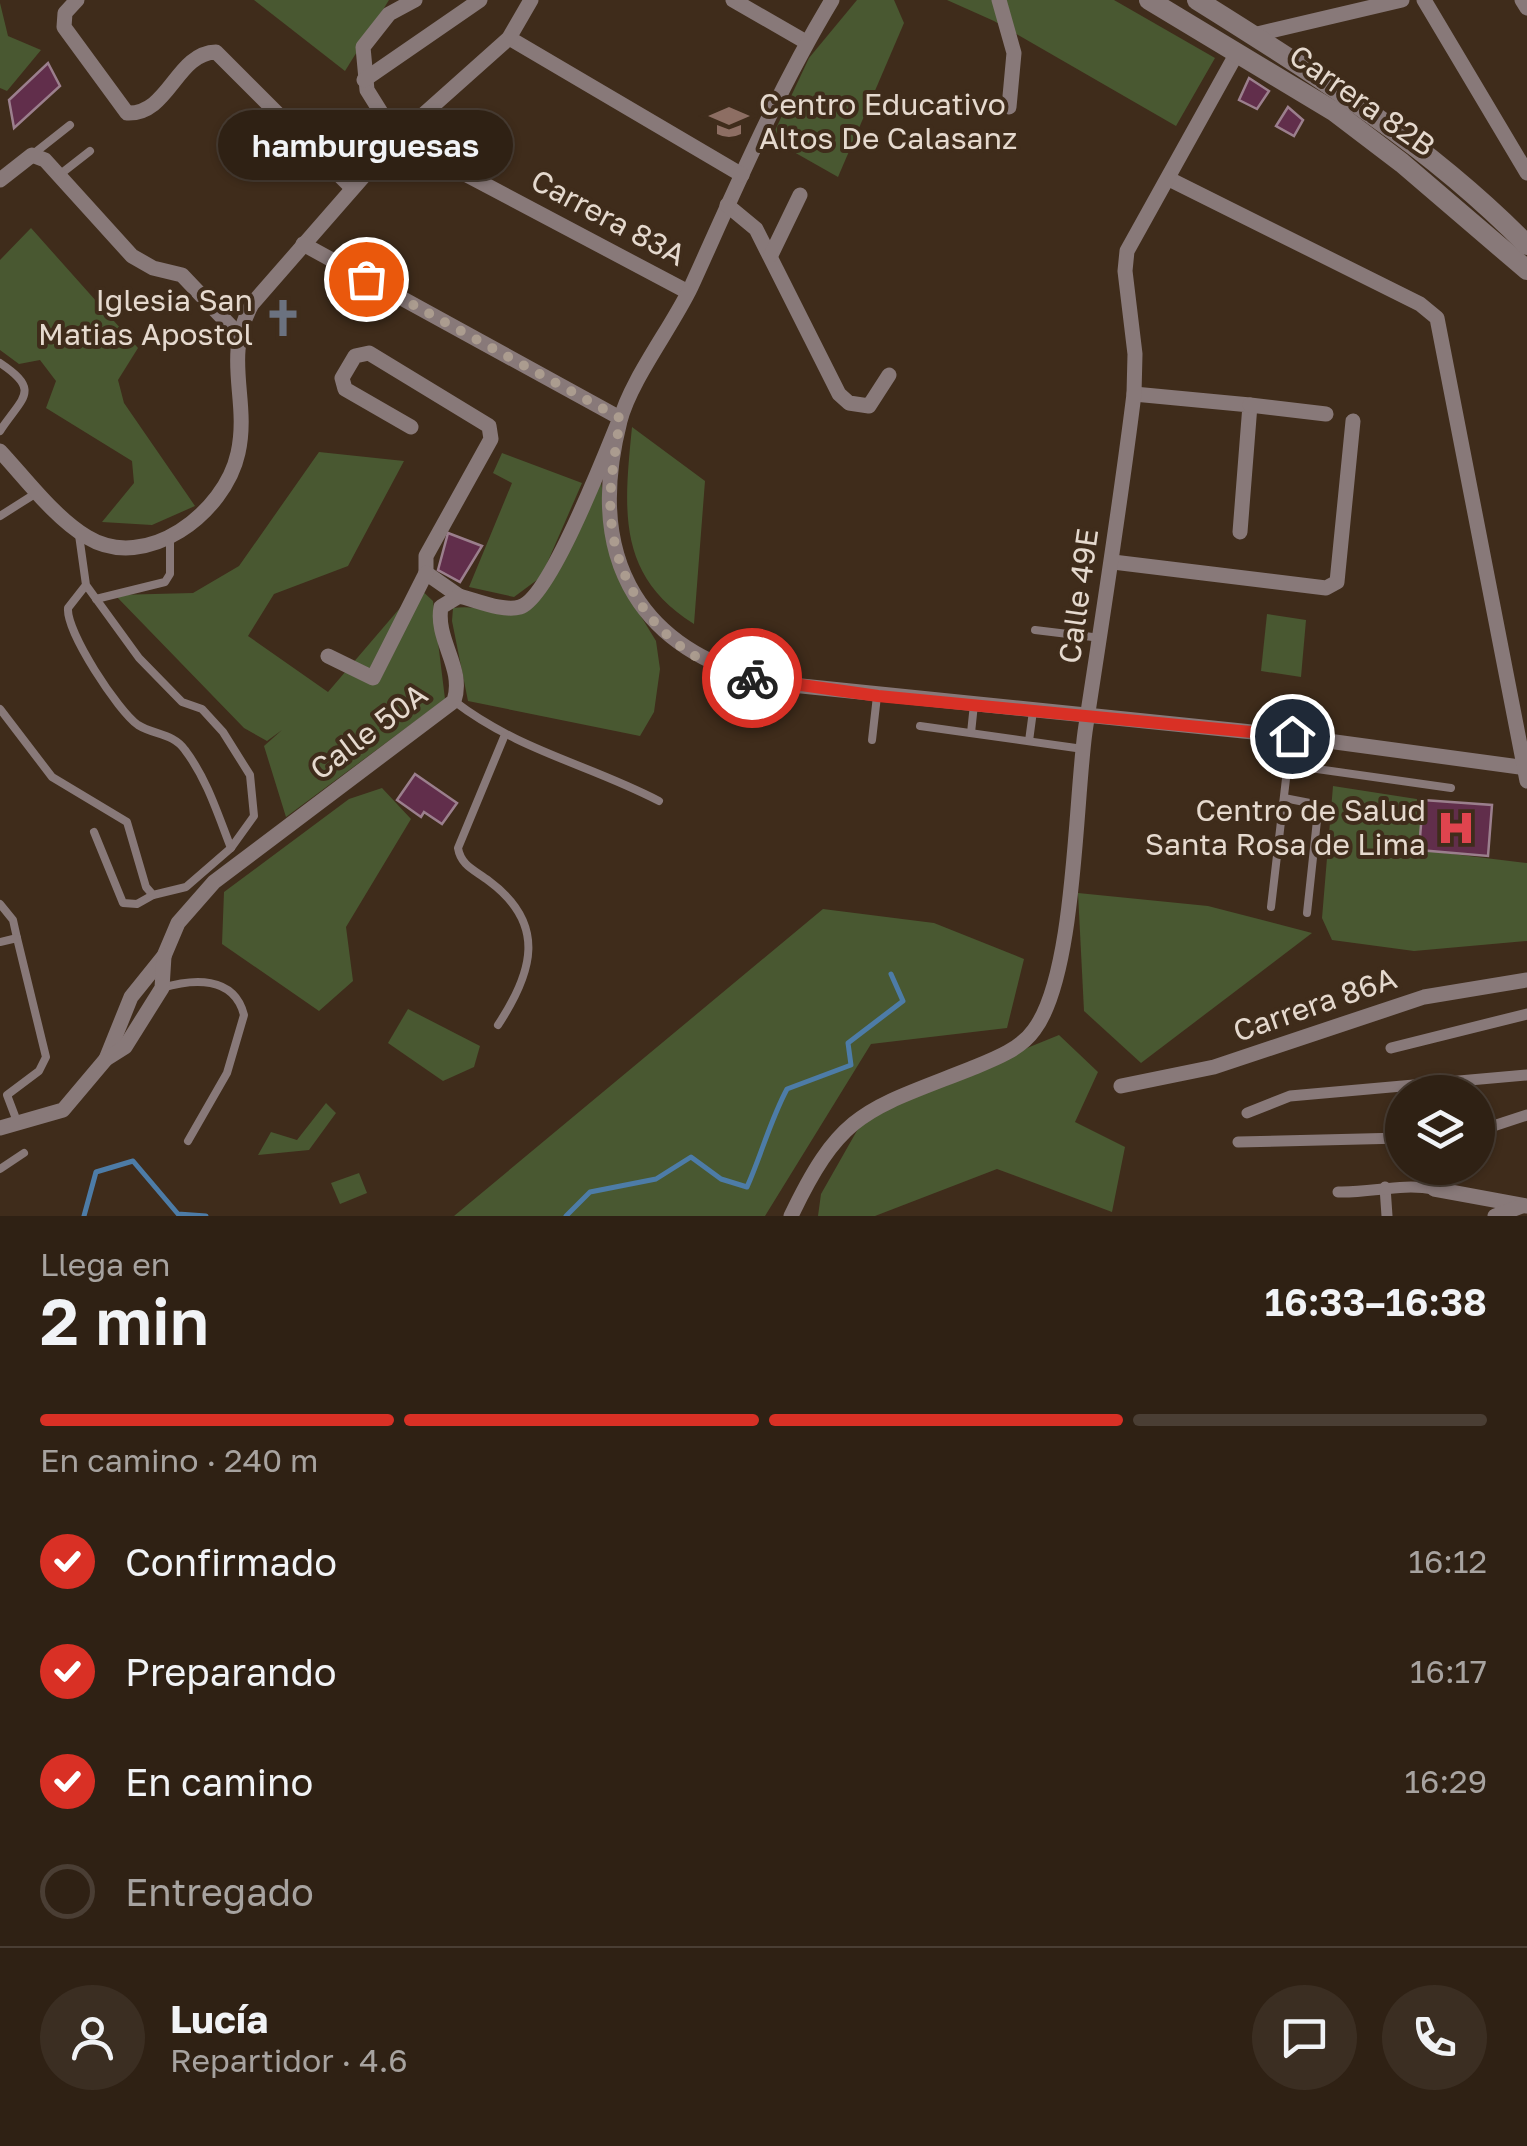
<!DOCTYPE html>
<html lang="es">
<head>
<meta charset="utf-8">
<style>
	:root { --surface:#2f2114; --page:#3b2e22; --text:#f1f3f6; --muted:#a7a3a0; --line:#4a3e34; --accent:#d93025 }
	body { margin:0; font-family:"Golos Text",sans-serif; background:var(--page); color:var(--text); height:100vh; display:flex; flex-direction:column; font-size:38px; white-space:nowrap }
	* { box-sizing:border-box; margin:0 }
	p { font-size:32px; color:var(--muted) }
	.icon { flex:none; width:55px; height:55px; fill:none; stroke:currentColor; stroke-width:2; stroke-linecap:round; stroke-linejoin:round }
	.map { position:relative; height:1216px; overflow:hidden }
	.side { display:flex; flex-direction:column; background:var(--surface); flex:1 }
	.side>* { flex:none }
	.buttons { position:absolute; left:1385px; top:1075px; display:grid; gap:20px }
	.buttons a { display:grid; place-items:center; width:110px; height:110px; border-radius:50%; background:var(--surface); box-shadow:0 2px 8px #0004,0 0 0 2px var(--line); font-size:50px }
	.pin { position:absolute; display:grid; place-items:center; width:85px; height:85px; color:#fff; margin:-42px; border:5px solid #fff; border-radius:50%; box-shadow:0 2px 10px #0007 }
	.courier { position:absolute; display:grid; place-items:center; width:100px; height:100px; margin:-50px; border:8px solid #d93025; border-radius:50%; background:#fff; color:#222; box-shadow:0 2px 12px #0007 }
	.bubble { position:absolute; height:70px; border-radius:35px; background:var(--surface); box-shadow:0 2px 8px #0004,0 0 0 2px var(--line); font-size:32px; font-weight:600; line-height:70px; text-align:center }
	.head em { font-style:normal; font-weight:600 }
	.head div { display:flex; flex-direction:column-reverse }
	.head { display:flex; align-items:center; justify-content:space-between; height:170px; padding:0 40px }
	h1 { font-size:65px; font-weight:600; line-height:75px }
	.bar { display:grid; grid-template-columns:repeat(4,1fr); gap:15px 10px; align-content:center; height:120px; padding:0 40px }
	.bar i { height:12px; border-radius:8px; background:var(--line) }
	.bar .on { background:var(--accent) }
	.bar p { grid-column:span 4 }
	.line { display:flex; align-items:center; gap:25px; padding:0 40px; border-top:2px solid var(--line) }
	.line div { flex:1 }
	.round { display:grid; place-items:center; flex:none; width:105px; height:105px; border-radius:52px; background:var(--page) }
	ol { padding:0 40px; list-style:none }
	li { display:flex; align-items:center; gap:30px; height:110px }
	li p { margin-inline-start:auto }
	li .icon { padding:10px; border-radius:50%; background:var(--accent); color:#fff; stroke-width:4 }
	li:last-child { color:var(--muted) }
	li i { width:55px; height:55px; border:5px solid var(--line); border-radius:50% }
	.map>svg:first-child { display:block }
</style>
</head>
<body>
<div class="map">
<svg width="1527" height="1216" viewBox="0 0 1527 1216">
	<rect width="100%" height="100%" fill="#3f2c1b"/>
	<g fill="#495831">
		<polygon points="254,0 389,0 345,71"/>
		<polygon points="857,0 894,0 904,23 838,177 771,139 809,58"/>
		<polygon points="947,0 1114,0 1215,58 1176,126 994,21"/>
		<polygon points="0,3 8,36 41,50 7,91 0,88"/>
		<polygon points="31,228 138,348 118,380 124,403 195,506 152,525 102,522 134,483 132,461 46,408 56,381 40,360 19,364 0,350 0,260"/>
		<path d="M632 427 705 481 694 624C616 575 624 509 632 427Z"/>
		<polygon points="319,452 404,461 348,566 274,594 248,636 328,692 418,587 433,601 445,699 286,817 264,746 282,730 267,741 244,728 115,595 193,593 239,566"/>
		<polygon points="502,453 582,483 541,577 514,597 469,587 512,483 493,473"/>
		<path d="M601 482 617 577 656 641 660 669 654 712 640 736 468 701 452 621 453 608C479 604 501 616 528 611L559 571Z"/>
		<polygon points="1267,614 1306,620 1301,677 1261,671"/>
		<polygon points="1333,786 1423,800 1420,850 1527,863 1527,941 1414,951 1332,940 1322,918"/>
		<polygon points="382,788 411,819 346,927 353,981 319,1011 222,944 224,892 349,799"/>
		<polygon points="1078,893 1208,906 1312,933 1141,1063 1084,1011"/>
		<polygon points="823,909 934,923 1024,959 1007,1028 871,1044 765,1216 454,1216"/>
		<polygon points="408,1009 480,1046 474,1067 443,1081 388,1043"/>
		<polygon points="1059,1035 1098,1072 1075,1122 1125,1147 1112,1212 997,1169 875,1216 818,1216 821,1194 867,1113"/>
		<polygon points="326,1103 336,1113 309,1150 258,1155 271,1132 297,1140"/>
		<polygon points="359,1173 367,1193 340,1204 331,1183"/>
	</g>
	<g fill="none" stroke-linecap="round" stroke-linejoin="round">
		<g stroke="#4d7ca7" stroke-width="5">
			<polyline points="84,1216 96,1172 133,1161 178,1214 206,1216"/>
			<path d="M566 1216 590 1192 656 1179 691 1157 721 1179 747 1187C762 1153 770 1121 787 1089L851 1065 848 1043 903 1001 891 974"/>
		</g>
	</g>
	<g fill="#612e4b" stroke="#9b7f8d" stroke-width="2.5">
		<polygon points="48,63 60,86 14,128 9,100"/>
		<polygon points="1249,78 1269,91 1257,109 1239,100"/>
		<polygon points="1288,107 1303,120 1294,136 1276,126"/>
		<polygon points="448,533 482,546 460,582 438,570"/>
		<polygon points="415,774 457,803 442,824 424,812 421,817 397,800"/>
		<polygon points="1423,800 1492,805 1488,856 1419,850"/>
	</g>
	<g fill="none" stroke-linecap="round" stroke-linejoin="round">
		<g stroke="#887979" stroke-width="8">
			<polyline points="32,155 70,125"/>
			<polyline points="58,176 90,151"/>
			<path d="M0 363C42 391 22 397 0 431"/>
			<polyline points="0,516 38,492"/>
			<path d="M79 535 86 585 139 658 182 702 202 709 223 732 250 775 254 816 231 848C218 815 207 779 185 750 173 733 154 735 138 725 118 711 66 632 68 608L86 585"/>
			<polyline points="96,599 165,582 170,574 170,538"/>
			<polyline points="1035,630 1101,638"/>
			<path d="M454 701C519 751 588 764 659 801"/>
			<polyline points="0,709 52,777 127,822 146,887 153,895 186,887 231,848"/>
			<polyline points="920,726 1083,749"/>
			<polyline points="971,733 974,704"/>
			<polyline points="872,740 877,696"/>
			<polyline points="1029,741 1033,711"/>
			<polyline points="1289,765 1451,788"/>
			<polyline points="1284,798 1315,804 1318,811 1307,913"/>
			<polyline points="94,832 123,903 137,904 153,895"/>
			<polyline points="0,904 13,920 17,938"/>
			<polyline points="1271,907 1291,736"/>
			<polyline points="0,942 17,938 46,1057 39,1071 7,1095 18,1124"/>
			<path d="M162 988C192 979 234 975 244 1015L227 1073 188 1141"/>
			<path d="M498 1025C533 972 547 924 489 881 475 870 461 866 458 848L504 737"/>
			<polyline points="0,1169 24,1153"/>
		</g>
		<g stroke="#887979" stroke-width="11">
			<polyline points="1391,1048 1527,1014"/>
			<polyline points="1247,1113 1290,1096 1527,1075"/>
			<polyline points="1478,1131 1527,1115"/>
			<polyline points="1238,1142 1402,1138"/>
			<polyline points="1385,1187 1387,1216"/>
			<path d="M1338 1192C1372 1193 1400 1183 1434 1189"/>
		</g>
		<g stroke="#887979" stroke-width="15">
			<path d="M77 0 65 13 64 27 127 113C169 115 176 53 216 52L352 188"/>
			<polyline points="415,0 389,14 363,47 367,90 397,138 688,292"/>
			<polyline points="733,0 806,42"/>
			<path d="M832 0C777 91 735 190 691 287 672 327 630 381 620 421 584 562 641 656 782 684L1291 736 1527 768"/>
			<polyline points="999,0 1014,53 1009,107"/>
			<polyline points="1424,0 1527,173"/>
			<polyline points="1522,0 1527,8"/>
			<polyline points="1253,35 1402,0"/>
			<polyline points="509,38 742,175"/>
			<polyline points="364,80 480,0"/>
			<polyline points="1169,179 1420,304 1437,318 1527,781"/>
			<polyline points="0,180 32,155 45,160 132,256 153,268 182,275 238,334"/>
			<polyline points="727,205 756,229 839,394 849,403 869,406 889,375"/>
			<polyline points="771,255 800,195"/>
			<polyline points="1134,394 1250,405 1240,532"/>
			<polyline points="1250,405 1326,414"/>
			<polyline points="411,427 345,389 342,378 355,356 369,353 489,426 491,439 426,556 426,573 459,596"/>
			<path d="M0 451C26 479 54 517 87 537 146 573 225 513 238 453 250 398 222 359 252 304L397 138 509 38 531 0"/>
			<polyline points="1113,562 1326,588 1337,582 1353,421"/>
			<polyline points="328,656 373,678 426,573"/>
			<path d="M106 1059 131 997 164 956 178 923 214 882 454 701C465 668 435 640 441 607L459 596C476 600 503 612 520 607 550 598 606 452 620 418L303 244"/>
			<polyline points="1121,1086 1214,1067 1424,997 1527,980"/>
			<polyline points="0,1128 63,1110 106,1059 125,1047 162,988 164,956"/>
			<polyline points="1434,1189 1527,1206"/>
			<path d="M791 1216C841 1111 866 1110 970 1069 992 1060 1020 1050 1034 1030 1075 976 1075 805 1085 732 1102 620 1120 507 1134 394L1135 354 1125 271 1127 251 1237 53"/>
			<polyline points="1495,1216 1522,1206"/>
		</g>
		<g stroke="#887979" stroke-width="20">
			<polyline points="1149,0 1335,112 1402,163 1527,270"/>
			<path d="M1197 0C1314 73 1430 146 1527 245"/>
		</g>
	</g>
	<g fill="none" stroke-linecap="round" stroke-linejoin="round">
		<path stroke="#ab9c8f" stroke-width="10" stroke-dasharray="0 18" d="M366 279 620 418C616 451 608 485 611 518 617 597 674 663 752 678"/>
		<polyline stroke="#d93025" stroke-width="12" points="752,678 878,696 1292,736"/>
	</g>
	<defs>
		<g id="school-bare" transform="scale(3)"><path d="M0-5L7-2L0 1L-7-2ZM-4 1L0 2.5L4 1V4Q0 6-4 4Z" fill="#8d6e63" stroke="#3f2c1b" stroke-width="2.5" paint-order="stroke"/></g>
		<g id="church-bare" transform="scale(3)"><path d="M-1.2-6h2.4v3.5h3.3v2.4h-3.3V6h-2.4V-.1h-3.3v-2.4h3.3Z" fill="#6b7280" stroke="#3f2c1b" stroke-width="2.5" paint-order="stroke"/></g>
		<g id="hospital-bare" transform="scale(3)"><path d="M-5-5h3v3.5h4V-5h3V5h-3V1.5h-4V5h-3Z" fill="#e0444e" stroke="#3f2c1b" stroke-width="2.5" paint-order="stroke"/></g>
	</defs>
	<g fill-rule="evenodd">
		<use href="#school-bare" x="729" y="122"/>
		<use href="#church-bare" x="283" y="318"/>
		<use href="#hospital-bare" x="1456" y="828"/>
	</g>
	<g text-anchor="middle" stroke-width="8" stroke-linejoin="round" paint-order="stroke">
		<g font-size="30" fill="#e5d9ce" stroke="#3f2c1b">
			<text transform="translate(1362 101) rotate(35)" y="10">Carrera 82B</text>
			<text transform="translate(608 218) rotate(28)" y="10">Carrera 83A</text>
			<text transform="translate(1079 596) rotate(-82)" y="10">Calle 49E</text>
			<text transform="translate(369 732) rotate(-37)" y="10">Calle 50A</text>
			<text transform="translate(1315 1005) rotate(-19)" y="10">Carrera 86A</text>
		</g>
		<g font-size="30" fill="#e5d9ce" stroke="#3f2c1b" text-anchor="end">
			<text x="759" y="115" text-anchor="start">Centro Educativo<tspan x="759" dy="34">Altos De Calasanz</tspan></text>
			<text x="253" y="311">Iglesia San<tspan x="253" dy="34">Matias Apostol</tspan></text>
			<text x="1426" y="821">Centro de Salud<tspan x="1426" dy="34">Santa Rosa de Lima</tspan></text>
		</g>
	</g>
</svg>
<div class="buttons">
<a><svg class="icon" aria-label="layers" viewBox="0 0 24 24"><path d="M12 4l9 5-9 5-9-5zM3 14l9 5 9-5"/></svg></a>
</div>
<div class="pin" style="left:366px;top:279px;background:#ea580c"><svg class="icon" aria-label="bag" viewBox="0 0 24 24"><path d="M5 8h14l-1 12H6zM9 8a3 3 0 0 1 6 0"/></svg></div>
<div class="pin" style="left:1292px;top:736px;background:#1f2937"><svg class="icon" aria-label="home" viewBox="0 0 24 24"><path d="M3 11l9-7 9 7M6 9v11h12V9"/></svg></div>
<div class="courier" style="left:752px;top:678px"><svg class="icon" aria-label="bike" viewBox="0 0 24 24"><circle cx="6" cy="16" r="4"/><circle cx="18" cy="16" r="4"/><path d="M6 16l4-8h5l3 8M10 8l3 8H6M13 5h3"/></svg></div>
<div class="bubble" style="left:218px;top:110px;width:295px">hamburguesas</div>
</div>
<section class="side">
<div class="head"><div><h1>2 min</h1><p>Llega en</p></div><em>16:33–16:38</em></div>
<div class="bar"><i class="on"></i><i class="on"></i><i class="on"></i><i></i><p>En camino · 240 m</p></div>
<ol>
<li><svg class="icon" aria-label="check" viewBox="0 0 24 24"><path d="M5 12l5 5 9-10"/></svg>Confirmado<p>16:12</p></li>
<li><svg class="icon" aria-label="check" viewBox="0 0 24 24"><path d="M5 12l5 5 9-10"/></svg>Preparando<p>16:17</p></li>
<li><svg class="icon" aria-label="check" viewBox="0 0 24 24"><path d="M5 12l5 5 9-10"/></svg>En camino<p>16:29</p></li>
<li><i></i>Entregado</li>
</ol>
<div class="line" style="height:180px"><a class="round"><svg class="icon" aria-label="person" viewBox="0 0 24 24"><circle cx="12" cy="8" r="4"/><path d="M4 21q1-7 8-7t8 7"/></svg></a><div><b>Lucía</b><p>Repartidor · 4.6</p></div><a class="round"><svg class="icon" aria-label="chat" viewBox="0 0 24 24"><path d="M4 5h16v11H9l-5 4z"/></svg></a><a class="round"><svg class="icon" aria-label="phone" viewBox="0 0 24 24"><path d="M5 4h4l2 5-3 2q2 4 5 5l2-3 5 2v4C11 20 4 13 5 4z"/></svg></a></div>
</section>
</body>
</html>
